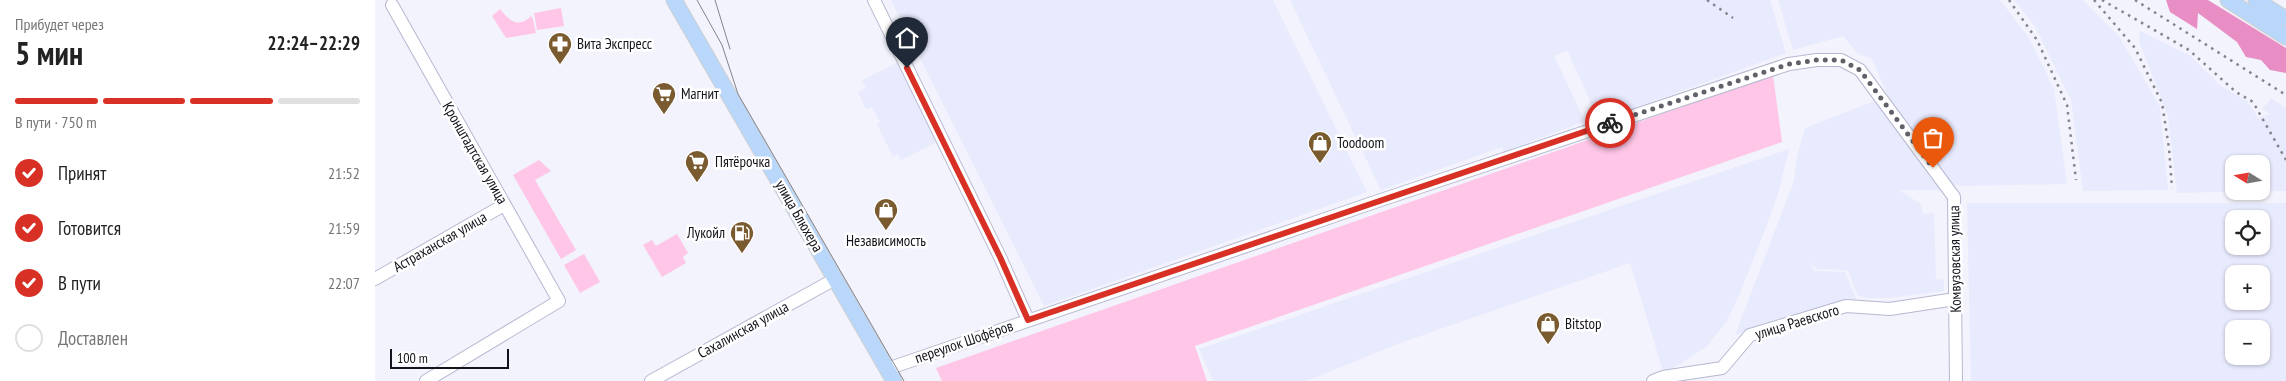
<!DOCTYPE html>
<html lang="ru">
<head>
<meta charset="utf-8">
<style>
	:root { --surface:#fff; --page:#f2f2f2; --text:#222; --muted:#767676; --line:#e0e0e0; --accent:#d93025 }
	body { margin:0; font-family:"PT Sans Narrow",sans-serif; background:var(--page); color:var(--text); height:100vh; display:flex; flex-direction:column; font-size:19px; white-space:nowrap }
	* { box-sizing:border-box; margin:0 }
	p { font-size:16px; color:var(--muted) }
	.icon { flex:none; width:28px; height:28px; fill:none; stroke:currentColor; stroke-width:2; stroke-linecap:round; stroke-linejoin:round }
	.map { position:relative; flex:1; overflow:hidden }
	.details { display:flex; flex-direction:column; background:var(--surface); width:375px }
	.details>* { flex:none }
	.needle { width:32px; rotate:281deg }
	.buttons { position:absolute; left:1850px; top:155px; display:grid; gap:10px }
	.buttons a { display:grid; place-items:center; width:45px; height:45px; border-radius:10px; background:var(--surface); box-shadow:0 1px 4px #0004; font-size:25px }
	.scale { position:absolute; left:15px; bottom:12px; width:119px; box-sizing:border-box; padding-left:5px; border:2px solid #12131b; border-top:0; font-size:14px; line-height:18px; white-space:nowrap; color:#12131b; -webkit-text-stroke:4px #fff; paint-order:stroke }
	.pin { position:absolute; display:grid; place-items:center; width:42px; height:42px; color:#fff; margin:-51px -21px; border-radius:50% 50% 50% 0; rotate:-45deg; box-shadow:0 0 5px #0007 }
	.pin .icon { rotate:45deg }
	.courier { position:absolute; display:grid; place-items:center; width:50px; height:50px; margin:-25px; border:4px solid #d93025; border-radius:50%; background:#fff; color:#222; box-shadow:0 1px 6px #0007 }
	.headline em { font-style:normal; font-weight:800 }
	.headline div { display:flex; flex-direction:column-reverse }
	.headline { display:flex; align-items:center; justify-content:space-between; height:85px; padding:0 15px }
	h1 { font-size:32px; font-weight:800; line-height:38px }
	.bar { display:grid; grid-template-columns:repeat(4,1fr); gap:8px 5px; align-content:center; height:60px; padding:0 15px }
	.bar i { height:6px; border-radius:4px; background:var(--line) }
	.bar .selected { background:var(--accent) }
	.bar p { grid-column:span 4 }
	ol { padding:0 15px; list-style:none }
	li { display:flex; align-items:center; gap:15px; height:55px }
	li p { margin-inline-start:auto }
	li .icon { padding:5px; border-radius:50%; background:var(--accent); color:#fff; stroke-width:4 }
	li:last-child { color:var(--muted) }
	li i { width:28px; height:28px; border:2px solid var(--line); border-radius:50% }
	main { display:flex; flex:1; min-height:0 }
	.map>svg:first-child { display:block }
</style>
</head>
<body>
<main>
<section class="details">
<div class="headline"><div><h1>5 мин</h1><p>Прибудет через</p></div><em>22:24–22:29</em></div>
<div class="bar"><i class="selected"></i><i class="selected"></i><i class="selected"></i><i></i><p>В пути · 750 m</p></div>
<ol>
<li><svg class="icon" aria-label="check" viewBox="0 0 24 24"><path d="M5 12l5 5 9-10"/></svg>Принят<p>21:52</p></li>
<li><svg class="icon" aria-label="check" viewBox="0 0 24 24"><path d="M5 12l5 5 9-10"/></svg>Готовится<p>21:59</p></li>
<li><svg class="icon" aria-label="check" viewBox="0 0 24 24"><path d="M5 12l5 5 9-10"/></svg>В пути<p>22:07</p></li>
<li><i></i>Доставлен</li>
</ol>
</section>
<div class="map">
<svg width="1911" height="381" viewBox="0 0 1911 381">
	<rect width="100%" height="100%" fill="#f3f3fd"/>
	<g fill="#e8eafd" fill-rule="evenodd">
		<polygon points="516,0 898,0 992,192 669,306"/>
		<polygon points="915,0 1395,0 1411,53 1224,121 1192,50 1179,56 1210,121 1129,152 1127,147 1006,190"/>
		<polygon points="1403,0 1625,0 1654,38 1679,89 1692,184 1586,186 1572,183 1514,99 1497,59 1482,53 1468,36 1418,50"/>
		<polygon points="1639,0 1708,0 1744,36 1785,107 1793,190 1708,191 1696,100 1661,28"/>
		<polygon points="1765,31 1814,55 1846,86 1872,101 1883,118 1896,114 1886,108 1892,105 1896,98 1911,108 1911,191 1886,191 1886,164 1859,164 1859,191 1880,191 1802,193 1793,116 1764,41"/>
		<polygon points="522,63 562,142 526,160 523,154 518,157 502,124 505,122 497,107 491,109 483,92 491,88 487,80"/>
		<polygon points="1502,100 1567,190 1524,190 1546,204 1548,214 1559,213 1561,279 1569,280 1569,291 1513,298 1493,298 1484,296 1480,290 1475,274 1471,270 1442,269 1435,262 1439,271 1470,272 1481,299 1360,335 1419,181 1422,156 1430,128"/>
		<polygon points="1414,149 1403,194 1388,235 1365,293 1352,321 1331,347 1289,374 1255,263 1025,343 932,381 838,381 824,349"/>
		<path d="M1592 203H1911V381H1596ZM1859 219H1886V246H1859ZM1859 274H1886V301H1859ZM1859 329H1886V356H1859Z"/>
	</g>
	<g fill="#ffc6e7">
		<polygon points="186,8 189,26 162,30 159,13"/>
		<path d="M125 9C134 20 143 29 156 16L158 19 161 33 131 38 117 16Z"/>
		<polygon points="1398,75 1407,142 820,346 832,381 567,381 561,368"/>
		<polygon points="164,160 176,171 160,180 201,250 186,259 138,175"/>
		<polygon points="302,234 313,253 308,257 311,263 287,277 268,245 277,240 281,246"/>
		<polygon points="209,254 225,282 205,293 189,265"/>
	</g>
	<polygon fill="#e88ec5" points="1791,0 1833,0 1911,48 1911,73 1895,70 1886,60 1871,57 1862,42 1823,13 1822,29 1795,12"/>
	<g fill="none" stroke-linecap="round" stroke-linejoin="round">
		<g stroke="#b6b8cf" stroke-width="14">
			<g id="minor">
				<polyline points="499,0 625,257 653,320"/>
				<polyline points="17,5 184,301 51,381"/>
				<polyline points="0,279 129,205"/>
				<polyline points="512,369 1003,201 1414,64 1442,60 1466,60 1485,70 1579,197 1581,381"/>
				<polyline points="276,381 460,279"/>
				<polyline points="1278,381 1288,377 1347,368 1375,335 1471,306 1515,309 1580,299"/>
			</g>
		</g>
		<g stroke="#d0d0d1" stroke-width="17">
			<g id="major">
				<polyline points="299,0 519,381"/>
				<polyline points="1853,0 1911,37"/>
				<polyline points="1881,0 1911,19"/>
			</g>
		</g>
		<use href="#minor" stroke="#fff" stroke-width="12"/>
		<use href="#major" stroke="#b8d7fa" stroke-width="15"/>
		<g stroke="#83838c" stroke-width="1">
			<polyline points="322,0 347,45 363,94 529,381"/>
			<polyline points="340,0 355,49"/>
		</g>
		<g stroke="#83838c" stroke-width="2.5" stroke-dasharray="2.5 5" stroke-linecap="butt">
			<polyline points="1332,0 1358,18"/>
			<polyline points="1634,0 1662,40 1692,105 1701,180"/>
			<polyline points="1719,0 1760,48 1787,103 1794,148 1797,188"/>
			<polyline points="1727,0 1814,50 1861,92 1878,102 1911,160"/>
			<polyline points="1760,0 1911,95"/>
		</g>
	</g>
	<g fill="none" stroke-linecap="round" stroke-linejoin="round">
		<polyline stroke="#61616a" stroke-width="5" stroke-dasharray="0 9" points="1235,123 1414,64 1442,60 1466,60 1485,70 1558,168"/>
		<polyline stroke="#d93025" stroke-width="6" points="532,68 625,257 653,320 1235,123"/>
	</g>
	<defs>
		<g id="pharmacy-pin" transform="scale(1.25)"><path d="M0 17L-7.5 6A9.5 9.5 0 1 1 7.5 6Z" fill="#7a5b30" stroke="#fff"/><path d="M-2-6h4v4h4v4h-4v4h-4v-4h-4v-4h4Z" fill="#fff"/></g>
		<g id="supermarket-pin" transform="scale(1.25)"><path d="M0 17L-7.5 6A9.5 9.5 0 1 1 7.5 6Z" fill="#7a5b30" stroke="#fff"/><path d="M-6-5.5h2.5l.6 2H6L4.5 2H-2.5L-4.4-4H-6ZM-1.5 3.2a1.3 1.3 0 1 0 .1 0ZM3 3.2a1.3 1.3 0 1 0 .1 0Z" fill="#fff"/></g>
		<g id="shop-pin" transform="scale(1.25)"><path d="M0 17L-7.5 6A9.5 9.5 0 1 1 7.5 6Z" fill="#7a5b30" stroke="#fff"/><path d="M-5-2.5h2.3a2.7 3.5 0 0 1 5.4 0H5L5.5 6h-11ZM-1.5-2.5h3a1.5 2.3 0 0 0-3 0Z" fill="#fff"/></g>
		<g id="fuel-pin" transform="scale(1.25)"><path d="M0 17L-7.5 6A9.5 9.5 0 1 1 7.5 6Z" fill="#7a5b30" stroke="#fff"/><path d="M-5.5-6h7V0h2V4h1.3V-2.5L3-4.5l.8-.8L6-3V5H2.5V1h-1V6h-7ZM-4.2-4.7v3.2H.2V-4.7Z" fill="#fff"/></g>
	</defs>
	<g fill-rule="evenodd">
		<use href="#pharmacy-pin" x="185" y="44"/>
		<use href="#supermarket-pin" x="289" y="94"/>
		<use href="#shop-pin" x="945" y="143"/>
		<use href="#supermarket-pin" x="322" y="162"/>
		<use href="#shop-pin" x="511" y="210"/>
		<use href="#fuel-pin" x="367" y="233"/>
		<use href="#shop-pin" x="1173" y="324"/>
	</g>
	<g text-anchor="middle" stroke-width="5" stroke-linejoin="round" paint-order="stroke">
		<g font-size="15" fill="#12131b" stroke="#fff" text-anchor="start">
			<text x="202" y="49">Вита Экспресс</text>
			<text x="306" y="99">Магнит</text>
			<text x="962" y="148">Toodoom</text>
			<text x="340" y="167">Пятёрочка</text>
			<text x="350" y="238" text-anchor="end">Лукойл</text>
			<text x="511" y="246" text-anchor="middle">Независимость</text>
			<text x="1190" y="329">Bitstop</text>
		</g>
		<g font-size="15" fill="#12131b" stroke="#fff">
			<text transform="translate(100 153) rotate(60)" y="5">Кронштадтская улица</text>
			<text transform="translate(424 216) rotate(60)" y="5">улица Блюхера</text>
			<text transform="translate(65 242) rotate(-30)" y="5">Астраханская улица</text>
			<text transform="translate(1580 259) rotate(-91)" y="5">Комвузовская улица</text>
			<text transform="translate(1422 322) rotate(-17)" y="5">улица Раевского</text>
			<text transform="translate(368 330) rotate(-29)" y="5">Сахалинская улица</text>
			<text transform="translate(589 342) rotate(-19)" y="5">переулок Шофёров</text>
		</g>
	</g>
</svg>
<div class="buttons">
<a><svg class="needle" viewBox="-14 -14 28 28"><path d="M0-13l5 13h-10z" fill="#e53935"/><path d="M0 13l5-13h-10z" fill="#767676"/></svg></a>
<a><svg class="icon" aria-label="locate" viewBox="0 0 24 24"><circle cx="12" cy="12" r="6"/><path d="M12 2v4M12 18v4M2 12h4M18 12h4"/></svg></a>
<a>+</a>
<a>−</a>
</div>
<div class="scale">100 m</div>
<div class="pin" style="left:1558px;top:168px;background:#ea580c"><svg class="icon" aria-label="bag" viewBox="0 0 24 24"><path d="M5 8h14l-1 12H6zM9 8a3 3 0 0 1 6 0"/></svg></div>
<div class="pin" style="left:532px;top:68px;background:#1f2937"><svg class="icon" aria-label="home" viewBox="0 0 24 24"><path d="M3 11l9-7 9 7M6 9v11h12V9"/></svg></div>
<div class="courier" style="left:1235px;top:123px"><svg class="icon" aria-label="bike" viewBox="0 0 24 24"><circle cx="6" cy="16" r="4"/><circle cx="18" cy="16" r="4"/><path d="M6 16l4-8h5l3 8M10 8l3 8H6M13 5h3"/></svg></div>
</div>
</main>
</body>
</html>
